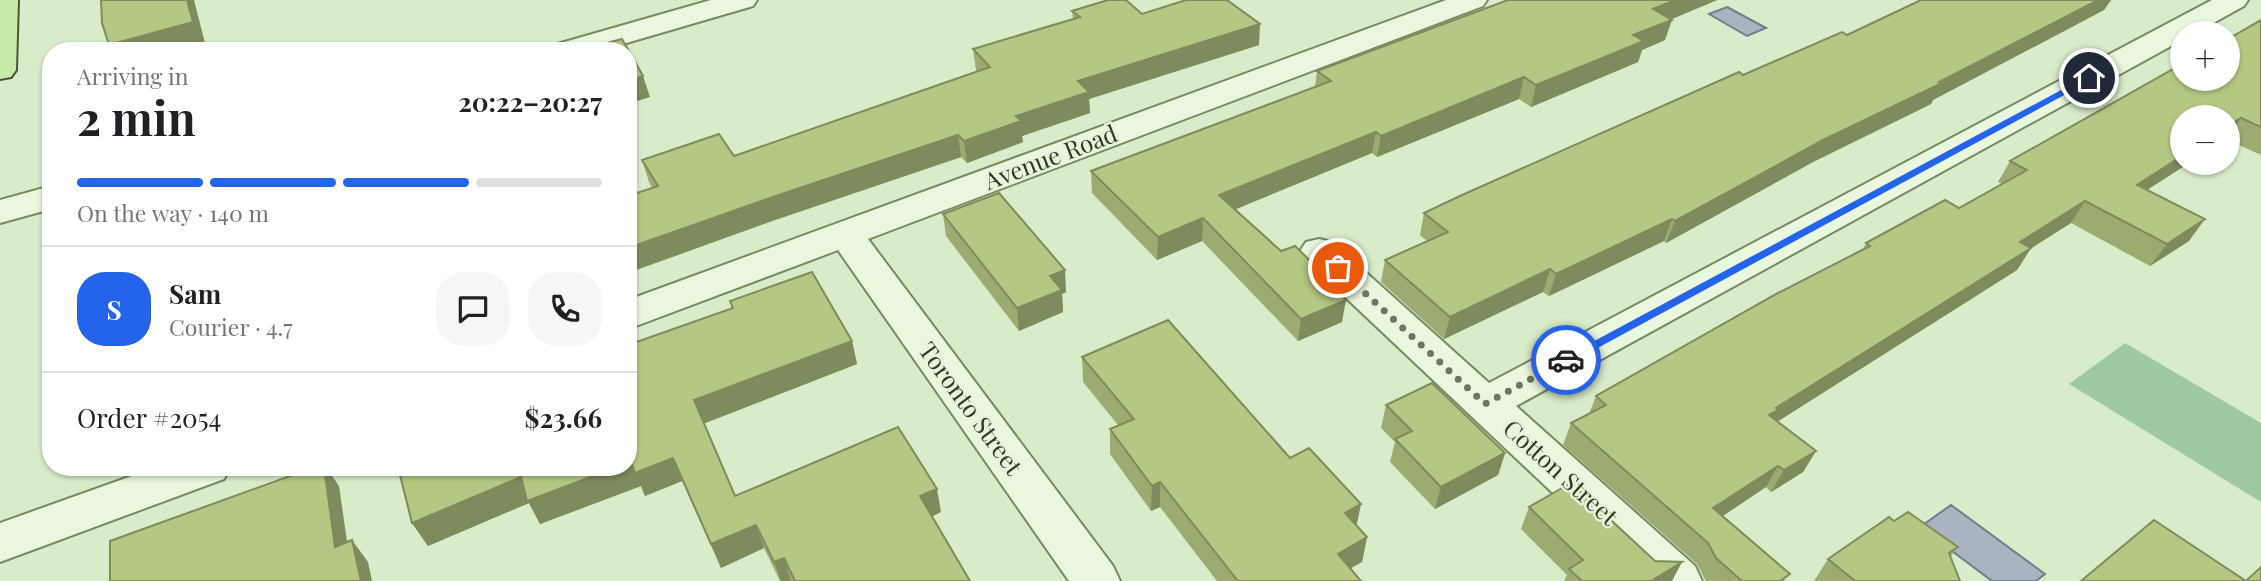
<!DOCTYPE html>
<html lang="en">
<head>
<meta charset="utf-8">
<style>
	:root { --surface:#fff; --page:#f6f6f6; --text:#202124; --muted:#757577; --line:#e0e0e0; --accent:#2563eb }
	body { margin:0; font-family:"Playfair Display",serif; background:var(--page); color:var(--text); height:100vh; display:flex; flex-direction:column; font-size:26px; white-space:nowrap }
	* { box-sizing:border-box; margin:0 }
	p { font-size:23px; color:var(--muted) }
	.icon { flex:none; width:38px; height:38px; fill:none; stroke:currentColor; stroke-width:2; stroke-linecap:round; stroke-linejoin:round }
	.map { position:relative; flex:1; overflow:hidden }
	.sheet { position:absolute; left:42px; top:42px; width:595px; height:434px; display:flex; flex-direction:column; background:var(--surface); border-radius:28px; box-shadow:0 2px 5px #0004 }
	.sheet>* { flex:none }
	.controls { position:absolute; left:2170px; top:21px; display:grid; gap:14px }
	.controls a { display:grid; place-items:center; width:70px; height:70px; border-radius:50%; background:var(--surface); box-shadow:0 2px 5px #0004; font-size:35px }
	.pin { position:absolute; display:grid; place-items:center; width:60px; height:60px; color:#fff; margin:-30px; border:4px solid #fff; border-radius:50%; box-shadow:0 2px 7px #0007 }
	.courier { position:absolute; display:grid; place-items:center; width:70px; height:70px; margin:-35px; border:5px solid #2563eb; border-radius:50%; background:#fff; color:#222; box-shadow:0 2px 9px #0007 }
	.headline em { font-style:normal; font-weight:700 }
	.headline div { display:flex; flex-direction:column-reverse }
	.headline { display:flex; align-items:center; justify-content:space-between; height:119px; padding:0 35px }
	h1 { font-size:46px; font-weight:700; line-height:52px }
	.bar { display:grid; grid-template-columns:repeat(4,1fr); gap:10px 7px; align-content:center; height:84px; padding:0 35px }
	.bar i { height:9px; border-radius:5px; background:var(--line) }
	.bar .selected { background:var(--accent) }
	.bar p { grid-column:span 4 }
	.line { display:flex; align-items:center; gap:18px; padding:0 35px; border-top:2px solid var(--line) }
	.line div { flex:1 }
	.round { display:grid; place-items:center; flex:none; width:74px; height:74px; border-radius:28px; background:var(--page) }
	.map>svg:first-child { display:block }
</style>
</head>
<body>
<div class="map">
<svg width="2261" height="581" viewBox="0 0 2261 581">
	<rect width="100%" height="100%" fill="#d9ecca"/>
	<polygon fill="#9fca9f" points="2125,343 2261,423 2261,502 2069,384"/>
	<g fill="#aab4c1" stroke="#717d8f" stroke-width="2">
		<polygon points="1727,7 1766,28 1747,36 1709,14"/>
		<polygon points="1951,505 2045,574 2036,581 1992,581 1920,527"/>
	</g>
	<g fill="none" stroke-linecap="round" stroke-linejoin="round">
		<g stroke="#788860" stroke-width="4">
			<g id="minor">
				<polygon points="711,0 757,0 753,6 599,51 550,51 554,45"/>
				<polygon points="1446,0 1487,0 1483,6 868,239 1113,566 1120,581 1069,581 838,250 628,329 628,300"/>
				<polygon points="2212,0 2248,0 2244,6 2195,33 2182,33 2182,40 1516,406 1695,566 1702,581 1646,581 1306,260 1300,251 1306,242 1319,239 1332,242 1489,383"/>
				<polygon points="51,186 51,209 0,223 0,200"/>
				<polygon points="157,467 230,467 224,479 0,562 0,523"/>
			</g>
		</g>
		<g stroke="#4a5633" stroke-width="4">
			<polygon id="major" points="0,0 18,0 16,70 11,77 0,79"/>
		</g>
		<use href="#minor" fill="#e8f7dd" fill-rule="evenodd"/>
		<use href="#major" fill="#c5eba6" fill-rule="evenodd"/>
	</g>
	<g fill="#9bab71">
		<polygon points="1508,0 1717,0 1671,19 1665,40 1642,50 1638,62 1531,107 1519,99 1377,157 1372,153 1235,209 1281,251 1335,289 1342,322 1298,341 1202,241 1157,260 1092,193 1091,171 1315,87 1317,71"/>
		<polygon points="1921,0 2111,0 2104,10 1933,100 1931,104 1813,162 1666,243 1664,241 1549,296 1543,292 1444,339 1381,282 1385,260 1427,241 1420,235 1424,213 1743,75 1847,35"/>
		<polygon points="1072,11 1259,45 1089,99 1090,113 1022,136 1023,142 967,163 961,157 778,219 652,188 649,182 642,160 734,156 977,71 976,70 973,49 1073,19"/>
		<polygon points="2261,20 2261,155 2228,140 2228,117 2189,163 2147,190 2189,241 2150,266 2071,223 2031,248 2017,270 1778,421 1816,451 1803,472 1771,492 1766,487 1722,516 1786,581 1706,581 1697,564 1563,445 1571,423 1589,414 1596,396 1863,249 1866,243 1959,208 2002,184 1998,182 2010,161"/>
		<polygon points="943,214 1066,292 1062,294 1063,312 1019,331 946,236"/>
		<polygon points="730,301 852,341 857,364 704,423 735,496 941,512 932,516 970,581 780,581 764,548 721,568 682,481 645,496 641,486 540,524 529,503 428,546 412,523 628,467 732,308"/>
		<polygon points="1082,357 1290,458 1367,537 1362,562 1350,568 1361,581 1217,581 1160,507 1151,511 1110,454 1110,429 1118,425 1083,382"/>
		<polygon points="1386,405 1505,453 1498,475 1435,509 1390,462 1395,442 1381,428"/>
		<polygon points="1529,507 1672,581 1564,581 1567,575 1521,529"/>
		<polygon points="1894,521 1958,547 1950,557 1960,581 1814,581 1828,559"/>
	</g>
	<g fill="#7e8b5c">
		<polygon points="187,0 194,0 205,43 177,51 113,51 109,45"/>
		<polygon points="1675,0 1717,0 1651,28 1672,20 1665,40 1642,50 1638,62 1531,107 1536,85 1633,35 1653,9"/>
		<polygon points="2098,0 2111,0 2104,10 1933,100 1931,104 1813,162 1666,243 1675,221 1823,140"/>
		<polygon points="1260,24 1259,45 1089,99 1090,113 1022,136 1023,142 967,163 964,141 1016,116 1078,81"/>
		<polygon points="643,76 650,97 628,104 628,81"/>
		<polygon points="1524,77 1519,99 1377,157 1381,136"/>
		<polygon points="2241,118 2228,136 2228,126"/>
		<polygon points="1376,132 1372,153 1217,217 1219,195"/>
		<polygon points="958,135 961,157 778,219 628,273 628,248 773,197"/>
		<polygon points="2182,156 2182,163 2189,163 2122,206 2137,185"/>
		<polygon points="2085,201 2071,223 2022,254 2031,248 2017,270 1769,427 1769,415 1776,408 2020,242"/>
		<polygon points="1203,218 1202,241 1157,260 1158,237"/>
		<polygon points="1672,219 1664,241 1549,296 1556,274"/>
		<polygon points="2205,219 2189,241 2150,266 2167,244"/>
		<polygon points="1550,269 1543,292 1444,339 1450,317"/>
		<polygon points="1065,270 1066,292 1062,294 1063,312 1019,331 1017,308 1050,276"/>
		<polygon points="1335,285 1332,305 1346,300 1342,322 1298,341 1301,319"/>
		<polygon points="852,341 857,364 703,424 694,400"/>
		<polygon points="1816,451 1803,472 1771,492 1784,470"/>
		<polygon points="1505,453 1498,475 1435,509 1441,487"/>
		<polygon points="673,458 682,481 645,496 641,486 540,524 529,503 428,546 412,523 521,477 617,467 628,467 628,463 631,462"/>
		<polygon points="1778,466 1766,487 1702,530 1713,508"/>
		<polygon points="80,467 110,467 88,475"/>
		<polygon points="324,467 326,467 339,486 351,569 335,547"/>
		<polygon points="1160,482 1160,507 1151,511 1152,486"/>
		<polygon points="937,489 941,512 925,520 920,496"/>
		<polygon points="1361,504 1356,528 1345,513"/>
		<polygon points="756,525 764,548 721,568 711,544"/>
		<polygon points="1367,537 1362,562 1333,578 1338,554"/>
		<polygon points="352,540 368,562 372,581 361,581"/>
		<polygon points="784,558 791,581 781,581 774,562"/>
		<polygon points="1682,562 1672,581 1651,581"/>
	</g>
	<g fill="#b4c783" stroke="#7e8b5c" stroke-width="2">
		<polygon points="101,0 187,0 193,22 109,45 102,23"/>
		<polygon points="1108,0 1126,0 1142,14 1186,0 1227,0 1260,24 1078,81 1089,92 1016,116 1021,121 964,141 958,135 773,197 628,248 628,196 658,186 642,160 719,134 734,156 990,67 973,49 1080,17 1072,11"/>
		<polygon points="1508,0 1675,0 1653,9 1672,20 1633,35 1644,41 1536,85 1524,77 1381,136 1376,132 1219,195 1281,251 1295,246 1335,285 1333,288 1346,300 1301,319 1203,218 1158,237 1091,171 1331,81 1317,71"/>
		<polygon points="1921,0 2098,0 1939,82 1942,83 1823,140 1675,221 1672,219 1556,274 1550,269 1450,317 1385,260 1448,232 1424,213 1462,195 1739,72 1743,75 1842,32 1847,35"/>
		<polygon points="2261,20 2261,127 2241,118 2228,126 2228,117 2182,117 2182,156 2137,185 2205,219 2167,244 2085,201 2020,242 2031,248 1776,408 1778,410 1769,415 1816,451 1784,470 1778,466 1713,508 1790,574 1780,581 1742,581 1716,558 1708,543 1571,423 1606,405 1596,396 1778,293 1870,246 1866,243 1945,200 1959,208 2027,170 2010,161 2182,64 2182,79 2228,79 2228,39"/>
		<polygon points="622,39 643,76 628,81 628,51 577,51"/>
		<polygon points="999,193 1065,270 1050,276 1062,290 1017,308 943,214"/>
		<polygon points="812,272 852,341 694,400 735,496 898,427 937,489 920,496 970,581 795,581 784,558 774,562 756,525 711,544 673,458 635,473 631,462 628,463 628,345 733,308 730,301"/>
		<polygon points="1168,320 1290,458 1309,448 1361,504 1345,513 1367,537 1338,554 1361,581 1238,581 1160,482 1152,486 1110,429 1134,419 1082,357"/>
		<polygon points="1432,383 1505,453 1441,487 1395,439 1412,431 1386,405"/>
		<polygon points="315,467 324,467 335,547 352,540 361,581 110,581 110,541"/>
		<polygon points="419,467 617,467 527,501 521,477 412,523 400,475"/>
		<polygon points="1571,483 1655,561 1682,562 1651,581 1582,581 1569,569 1583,560 1529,507"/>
		<polygon points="1908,512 1958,547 1949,553 1960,581 1855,581 1828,559 1889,517 1894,521"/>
		<polygon points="2154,520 2246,581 2261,567 2261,581 2081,581"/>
	</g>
	<polygon fill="#2563eb" points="2089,75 2092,80 1570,363 1559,360"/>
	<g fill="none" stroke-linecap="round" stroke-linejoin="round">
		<polyline stroke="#6c785d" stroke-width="7" stroke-dasharray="0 12.6" points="1338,268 1485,404 1566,360"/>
	</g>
	<g text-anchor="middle" stroke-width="5" stroke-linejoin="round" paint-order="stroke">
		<g font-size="24" fill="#313922" stroke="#e5f4da">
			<text transform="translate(1051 158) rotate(-21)" y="8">Avenue Road</text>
			<text transform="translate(970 409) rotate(54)" y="8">Toronto Street</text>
			<text transform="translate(1560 473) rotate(42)" y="8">Cotton Street</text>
		</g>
	</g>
</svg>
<div class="controls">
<a>+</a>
<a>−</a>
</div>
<div class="pin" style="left:1338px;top:268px;background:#ea580c"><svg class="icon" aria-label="bag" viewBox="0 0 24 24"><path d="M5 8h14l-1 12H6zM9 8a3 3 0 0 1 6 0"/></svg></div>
<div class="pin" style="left:2089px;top:78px;background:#1f2937"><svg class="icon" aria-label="home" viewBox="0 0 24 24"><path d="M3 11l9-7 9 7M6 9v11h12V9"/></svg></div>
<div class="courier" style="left:1566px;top:360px"><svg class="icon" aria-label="car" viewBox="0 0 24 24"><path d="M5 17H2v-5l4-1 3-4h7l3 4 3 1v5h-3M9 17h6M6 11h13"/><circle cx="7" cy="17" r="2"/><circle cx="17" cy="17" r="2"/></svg></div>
<section class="sheet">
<div class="headline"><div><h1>2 min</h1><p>Arriving in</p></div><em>20:22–20:27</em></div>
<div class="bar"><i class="selected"></i><i class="selected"></i><i class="selected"></i><i></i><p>On the way · 140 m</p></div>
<div class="line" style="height:126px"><b class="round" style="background:var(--accent);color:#fff">S</b><div><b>Sam</b><p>Courier · 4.7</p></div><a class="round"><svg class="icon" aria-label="chat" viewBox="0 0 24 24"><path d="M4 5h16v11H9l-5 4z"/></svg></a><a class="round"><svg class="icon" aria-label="phone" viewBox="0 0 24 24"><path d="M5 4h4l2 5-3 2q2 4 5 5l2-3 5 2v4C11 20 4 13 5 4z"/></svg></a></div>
<div class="line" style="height:91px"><div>Order #2054</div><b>$23.66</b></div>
</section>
</div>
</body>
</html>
